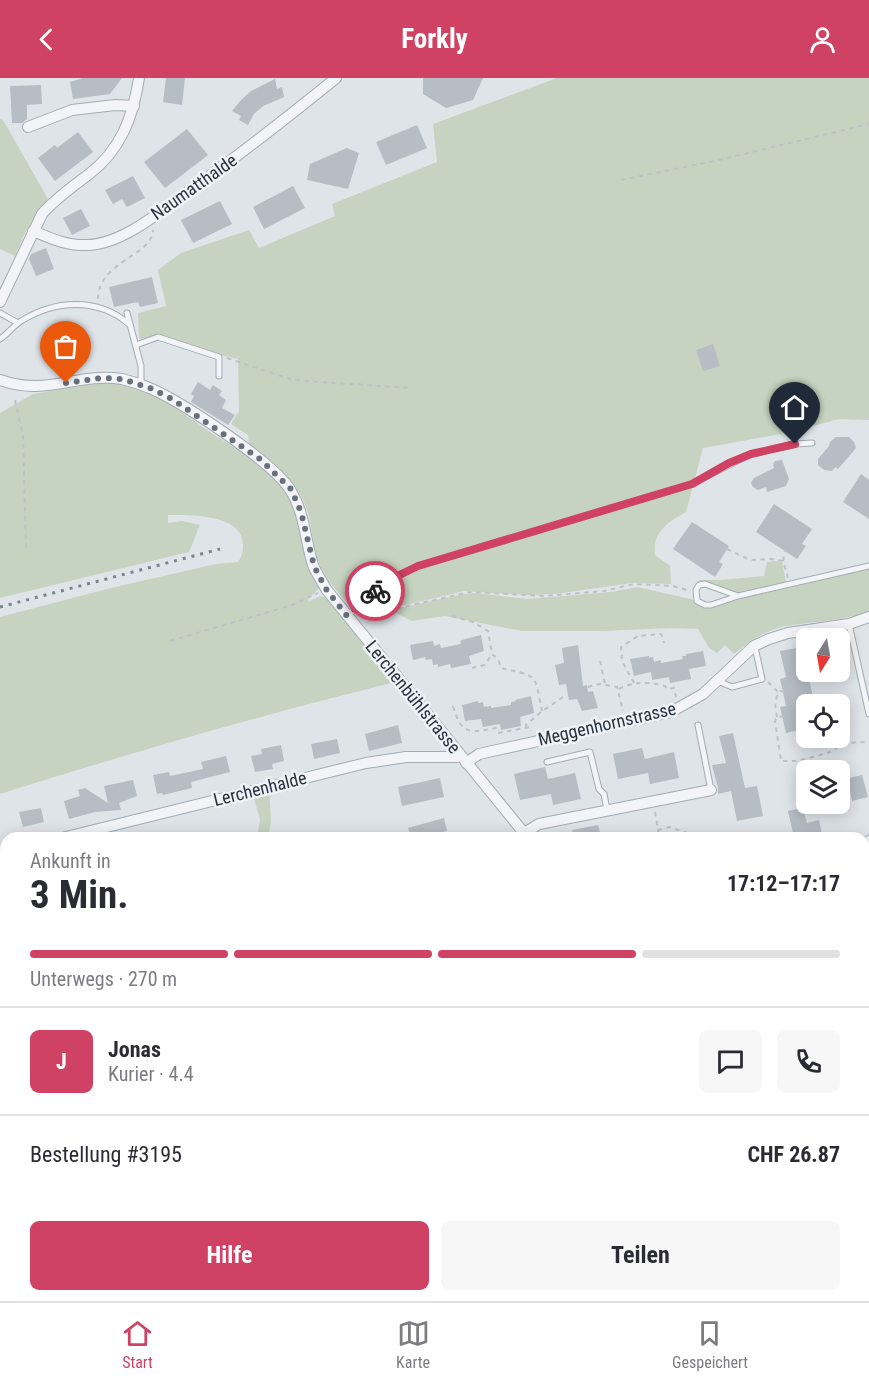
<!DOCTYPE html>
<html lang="de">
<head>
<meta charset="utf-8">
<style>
	:root { --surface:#fff; --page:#f7f7f7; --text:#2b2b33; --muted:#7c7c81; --line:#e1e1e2; --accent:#d04263 }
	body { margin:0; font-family:"Roboto Condensed",sans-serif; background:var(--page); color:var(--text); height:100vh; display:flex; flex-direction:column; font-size:22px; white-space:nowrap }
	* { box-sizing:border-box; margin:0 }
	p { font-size:20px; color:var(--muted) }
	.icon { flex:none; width:33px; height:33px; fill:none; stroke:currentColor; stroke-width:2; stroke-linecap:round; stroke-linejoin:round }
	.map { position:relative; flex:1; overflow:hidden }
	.sheet { position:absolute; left:0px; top:754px; width:870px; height:470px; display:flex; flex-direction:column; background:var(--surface); border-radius:18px 18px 0 0; box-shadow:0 3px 15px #0003 }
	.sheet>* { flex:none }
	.needle { width:39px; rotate:191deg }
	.buttons { position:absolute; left:796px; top:550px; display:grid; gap:12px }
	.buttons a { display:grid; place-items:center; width:54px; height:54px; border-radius:9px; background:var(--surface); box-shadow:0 3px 15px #0003; font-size:30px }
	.pin { position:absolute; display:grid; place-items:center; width:51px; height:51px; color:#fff; margin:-62px -26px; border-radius:50% 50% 50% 0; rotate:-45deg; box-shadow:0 0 6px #0007 }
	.pin .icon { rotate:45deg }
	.courier { position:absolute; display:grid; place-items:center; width:60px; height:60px; margin:-30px; border:4px solid #d04263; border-radius:50%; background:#fff; color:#222; box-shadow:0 2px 8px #0007 }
	.head em { font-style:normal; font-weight:700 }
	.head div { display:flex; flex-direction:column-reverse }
	.head { display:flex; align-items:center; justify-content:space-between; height:102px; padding:0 30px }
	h1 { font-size:39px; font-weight:700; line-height:45px }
	.bar { display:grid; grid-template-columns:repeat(4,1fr); gap:9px 6px; align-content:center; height:72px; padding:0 30px }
	.bar i { height:8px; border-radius:4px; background:var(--line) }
	.bar .active { background:var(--accent) }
	.bar p { grid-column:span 4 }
	.line { display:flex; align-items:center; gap:15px; padding:0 30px; border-top:2px solid var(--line) }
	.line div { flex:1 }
	.round { display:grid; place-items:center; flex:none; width:63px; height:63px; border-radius:9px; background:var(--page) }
	.button { display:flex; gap:12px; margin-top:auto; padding:12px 30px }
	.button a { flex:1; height:69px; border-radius:9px; background:var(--accent); color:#fff; font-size:24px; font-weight:700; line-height:69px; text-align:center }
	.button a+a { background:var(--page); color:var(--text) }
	header { display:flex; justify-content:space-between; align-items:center; height:78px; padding:0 30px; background:var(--accent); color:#fff; font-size:27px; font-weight:700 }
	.dock { display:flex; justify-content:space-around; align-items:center; height:84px; border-top:2px solid var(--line); background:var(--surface); font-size:16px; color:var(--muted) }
	.dock a { display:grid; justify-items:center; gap:3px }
	.dock .active { color:var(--accent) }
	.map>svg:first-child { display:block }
</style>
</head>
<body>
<header><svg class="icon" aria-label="back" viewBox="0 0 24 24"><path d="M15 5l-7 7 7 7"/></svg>Forkly<svg class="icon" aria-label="person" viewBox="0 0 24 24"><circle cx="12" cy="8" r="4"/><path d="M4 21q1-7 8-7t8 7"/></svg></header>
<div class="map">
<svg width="869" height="1223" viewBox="0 0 869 1223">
	<rect width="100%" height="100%" fill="#dfe4e9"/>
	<g fill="#c6d3c0">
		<path d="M557 0H869V342L839 341 787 355 703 370 686 434C668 444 652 454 655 477L670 488 671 506 632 505 555 516 527 517 464 513 359 538 362 530 394 503 414 492 465 475 462 472 416 485 393 497 352 526 349 527C338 514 325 501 319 485 312 469 313 452 308 435 299 404 275 384 249 366L248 357 231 346 239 333 238 281 208 274 160 257 141 261 139 260 138 235 166 228 158 192 181 175 249 152 259 170 335 138 332 126 437 84 433 46Z"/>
		<polygon points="0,41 3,42 48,121 26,153 15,178 0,171"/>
		<path d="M99 305C116 306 133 307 149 315 170 324 188 339 207 352 235 371 271 388 288 419 304 449 300 479 319 510L314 516 307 520 309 523 321 518 328 521 395 604C262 637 130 675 0 716V539L111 510 216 486 238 484C242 478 243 475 243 467 243 436 191 437 168 437V445L182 443 200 447 189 474 0 520V335L33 316Z"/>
		<polygon points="775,483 782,484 786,504 739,515 710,505 701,505 698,502 721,502 764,498 767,484"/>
		<path d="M869 490V533C840 545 807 542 778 550 761 555 747 565 734 576L725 567 717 575 709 570 698 551 672 550 603 553H522L445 538 412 543 390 532 465 516 475 515 527 521 611 514 638 509 694 522 700 529 705 530Z"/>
		<path d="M270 714C269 729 273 739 269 755L275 758 286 760H257L260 742 253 717Z"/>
		<polygon points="6,857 6,908 0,907 0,860"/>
		<polygon points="869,875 869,956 864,960 864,877"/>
		<polygon points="359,1218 408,1218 411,1223 353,1223"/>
		<polygon points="782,1218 829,1218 830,1223 782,1223"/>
	</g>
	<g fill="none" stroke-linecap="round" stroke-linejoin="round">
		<g stroke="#99b5c9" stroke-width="3">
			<polyline points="0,1104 6,1106"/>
			<polyline points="376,1218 386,1223"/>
			<polyline points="342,1223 361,1218"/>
		</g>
	</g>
	<g fill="#b6bdc5">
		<polygon points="83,0 122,0 110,16 73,21 70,4"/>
		<polygon points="166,0 185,0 182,27 163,24"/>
		<polygon points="423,0 483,0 473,22 446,30 423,16"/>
		<polygon points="275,1 277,11 282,9 284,19 263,28 254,36 248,47 239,42 241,38 232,33 241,22 251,13"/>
		<polygon points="41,7 42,26 27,27 27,41 22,45 12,45 10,8"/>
		<polygon points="417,47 427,70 386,87 376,64"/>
		<polygon points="187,51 208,77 165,110 144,84"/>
		<polygon points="78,54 93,74 55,103 38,80 55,67 57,70"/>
		<polygon points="347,70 359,75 348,111 307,102 310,86"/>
		<polygon points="133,98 145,120 127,129 122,121 113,126 105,112"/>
		<polygon points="293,108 305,130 264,151 253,129"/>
		<polygon points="220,123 232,146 193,165 181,142"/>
		<polygon points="81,131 90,148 72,157 63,140"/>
		<polygon points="46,170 54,191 36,198 29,181 31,176"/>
		<polygon points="152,199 158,225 140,229 138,224 114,229 109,209"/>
		<polygon points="713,266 720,288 703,293 696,272"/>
		<polygon points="198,304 210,312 213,307 222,313 219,317 226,322 222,330 235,337 228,347 191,324 194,318 191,316"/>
		<polygon points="836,359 849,359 854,364 856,370 838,391 835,389 832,393 824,392 818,387 818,381 829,368 830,364"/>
		<polygon points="782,382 789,401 786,408 767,414 766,409 758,412 753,409 751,405 754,400 774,390 773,386 775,383"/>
		<polygon points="861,396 869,402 869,441 843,424"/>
		<polygon points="774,426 812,451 802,466 806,468 797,481 756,454"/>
		<polygon points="692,444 729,468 719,484 723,486 715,499 673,471"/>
		<polygon points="481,557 484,573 469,578 471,586 451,590 450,586 438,589 438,586 433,587 432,581 426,582 425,579 413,582 410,567 433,563 434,568 440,566 441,570 461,566 460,563 465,561"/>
		<polygon points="578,567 583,608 587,607 588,614 593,613 598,630 582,633 577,621 569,622 566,606 559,607 555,587 564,585 562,570"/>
		<polygon points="807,568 807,594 814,622 808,623 807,650 786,655 780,629 786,628 780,601 786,599 780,573"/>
		<polygon points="703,573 706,588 689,591 691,601 670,605 669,599 652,602 651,594 634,598 630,581 649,578 649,580 653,579 654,584 661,582 661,585 683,581 682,578 686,578 686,576"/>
		<polygon points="531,618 534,635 520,639 521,648 501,652 500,646 483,649 481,641 465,643 462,627 478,623 478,625 483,624 484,629 491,628 491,630 511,627 511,624 516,623 515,622"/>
		<polygon points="398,647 402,665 369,673 365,656"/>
		<polygon points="733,655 745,710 757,708 763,738 737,743 731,713 718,716 718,710 712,687 726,685 719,658"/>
		<polygon points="337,661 340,675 314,681 311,666"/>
		<polygon points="281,667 284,683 272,686 273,691 255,694 251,678 262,676 261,671"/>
		<polygon points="642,670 645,681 674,674 679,700 650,706 648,695 618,701 613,676"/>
		<polygon points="226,678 230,694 191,704 192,710 163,717 162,715 157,716 153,697 169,694 170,698 203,691 201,684"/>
		<polygon points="545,689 548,701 575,695 581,721 553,727 551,716 520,722 514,696"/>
		<polygon points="862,697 868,719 852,723 850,713 840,716 840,702"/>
		<polygon points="440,700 444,719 402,728 398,709"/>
		<polygon points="133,702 137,718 119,725 121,732 95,734 69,741 64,723 80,718 78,712 85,710 108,725 104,708"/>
		<polygon points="41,730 44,744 23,749 19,734"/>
		<polygon points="803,730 807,745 819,742 822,756 794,760 788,733"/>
		<polygon points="444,740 447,753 419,760 411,760 408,750"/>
		<polygon points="598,747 601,758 596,759 597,760 574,760 572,752"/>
	</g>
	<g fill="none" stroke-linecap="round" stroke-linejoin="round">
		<g stroke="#a4abb3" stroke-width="7">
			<g id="service">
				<polyline points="0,235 18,245"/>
				<polyline points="127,235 141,288 141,307"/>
				<path d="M0 261C8 256 13 248 21 243 55 222 97 219 129 246"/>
				<polyline points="136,267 158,259 219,279 219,298"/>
				<polyline points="738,518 705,506 699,507 696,512 697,523 705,527 711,527 738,518 869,488"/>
				<polyline points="347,538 387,503 418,488 692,406 751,376 795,366 812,365"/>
				<polyline points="849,546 869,636"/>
				<polyline points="718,603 732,609 762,601 755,569"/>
				<polyline points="698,647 711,712"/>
				<polyline points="547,684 590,674 599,711 604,716 607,732"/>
				<polyline points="864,1010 869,1009"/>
				<polyline points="0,1184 6,1183"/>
				<polyline points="543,1218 543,1223"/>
			</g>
		</g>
		<g stroke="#a4abb3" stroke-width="12">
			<g id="minor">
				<polyline points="28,49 72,32 115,27 134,28"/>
				<path d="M33 153C50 160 67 168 86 167 123 167 165 130 194 109 243 75 289 38 336 0"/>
				<path d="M0 224 42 136C56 120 72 109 88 97 121 72 133 39 139 0"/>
				<path d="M0 302C47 319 77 294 122 301 131 303 143 307 152 311 183 325 275 385 291 413 305 436 305 462 313 487 316 495 322 503 326 511L528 760"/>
				<polyline points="466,685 479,676 671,634 703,616 754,568 769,561 788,555 849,546 869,539"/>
				<polyline points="524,755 539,746 711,712"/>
				<polyline points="62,760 366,685 406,679 457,679 460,677"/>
				<polyline points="864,768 869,763"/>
				<polyline points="0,776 6,774"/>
				<polyline points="0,1017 6,1016"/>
				<polyline points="0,1078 6,1079"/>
				<polyline points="864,1081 869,1087"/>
				<polyline points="864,1142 869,1134"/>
				<polyline points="833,1218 833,1223"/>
			</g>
		</g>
		<g stroke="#9ea9b4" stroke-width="20">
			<g id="primary">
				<polyline points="864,867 869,864"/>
				<polyline points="197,1223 236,1218"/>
			</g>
		</g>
		<g stroke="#bdc2c7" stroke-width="2" stroke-dasharray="4.5 4.5" stroke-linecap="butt">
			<polyline points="621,102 719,82 869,46"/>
			<path d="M98 221C99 182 152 179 153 152"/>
			<polyline points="227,280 290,301 304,303 412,310"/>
			<polyline points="15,322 23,358 26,472"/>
			<polyline points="727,471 750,482 771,481 783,483 788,500"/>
			<polyline points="783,483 785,473"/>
			<polyline points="362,538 470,514 544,518 604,513 634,506 673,508 687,512"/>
			<path d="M452 538 473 544 488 553 492 576 498 581 501 590C539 599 534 594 542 633"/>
			<polyline points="170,563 292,527 318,515"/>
			<polyline points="600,583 605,606"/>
			<polyline points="472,590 485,587 492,576"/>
			<polyline points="768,604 779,615"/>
			<polyline points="634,605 622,583 621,569 638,558 661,556 664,565"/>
			<polyline points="588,609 599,606 617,609 623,633"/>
			<path d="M619 611C634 603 648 604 665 608L667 611 674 610 676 619"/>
			<path d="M453 628C462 657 468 655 496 650L498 655 530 649 531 653"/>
			<polyline points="784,638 777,639 775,643 781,683 797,683 817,678 830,674 845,665 869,664"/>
			<path d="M777 639C775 630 774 621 780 613L785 614"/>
			<polyline points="526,650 526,647 541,634 563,619"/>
			<polyline points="655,734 658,752 669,749 703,760"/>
			<polyline points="658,752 659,760"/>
			<polyline points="425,1218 431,1223"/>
			<polyline points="653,1223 670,1218"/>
			<polyline points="669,1223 675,1218"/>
		</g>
		<use href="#service" stroke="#f2f4f7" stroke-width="5"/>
		<use href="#minor" stroke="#f2f4f7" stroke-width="10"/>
		<use href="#primary" stroke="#fff" stroke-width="18"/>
		<polyline stroke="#788492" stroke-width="3" stroke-dasharray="3 6" stroke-linecap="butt" points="0,529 220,471"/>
	</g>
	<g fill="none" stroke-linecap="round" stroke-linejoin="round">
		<polyline stroke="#68717b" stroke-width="6" stroke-dasharray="0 10.8" points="66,305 101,300 122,301 150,310 172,321 260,381 291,411 301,434 314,488 326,511 347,538 375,513"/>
		<polyline stroke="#d04263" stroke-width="8" points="375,513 387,503 418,488 692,406 729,385 751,376 795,366"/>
	</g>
	<g text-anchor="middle" stroke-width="5" stroke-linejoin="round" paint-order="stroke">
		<g font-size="18" fill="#283340" stroke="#eff2f6">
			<text transform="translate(194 109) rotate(-35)" y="6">Naumatthalde</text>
			<text transform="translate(413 619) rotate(51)" y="6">Lerchenbühlstrasse</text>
			<text transform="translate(607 646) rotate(-13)" y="6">Meggenhornstrasse</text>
			<text transform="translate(260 711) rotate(-14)" y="6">Lerchenhalde</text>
		</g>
	</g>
</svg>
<div class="buttons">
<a><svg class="needle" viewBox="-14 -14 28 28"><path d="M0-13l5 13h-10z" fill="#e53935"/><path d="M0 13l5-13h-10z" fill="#7c7c81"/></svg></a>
<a><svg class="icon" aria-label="locate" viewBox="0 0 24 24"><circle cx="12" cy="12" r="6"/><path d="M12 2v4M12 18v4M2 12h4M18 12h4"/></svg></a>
<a><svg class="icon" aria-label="layers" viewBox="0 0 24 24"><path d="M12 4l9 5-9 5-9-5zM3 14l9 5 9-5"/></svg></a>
</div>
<div class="pin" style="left:66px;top:305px;background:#ea580c"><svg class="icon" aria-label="bag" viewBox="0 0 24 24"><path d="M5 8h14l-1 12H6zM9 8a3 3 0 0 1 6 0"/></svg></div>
<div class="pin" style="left:795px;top:366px;background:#1f2937"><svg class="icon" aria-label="home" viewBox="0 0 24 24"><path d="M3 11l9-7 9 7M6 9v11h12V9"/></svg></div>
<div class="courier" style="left:375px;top:513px"><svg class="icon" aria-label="bike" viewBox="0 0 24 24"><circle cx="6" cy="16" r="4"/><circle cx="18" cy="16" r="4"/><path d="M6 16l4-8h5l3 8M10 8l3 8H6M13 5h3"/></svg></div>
<section class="sheet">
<div class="head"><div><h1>3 Min.</h1><p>Ankunft in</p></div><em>17:12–17:17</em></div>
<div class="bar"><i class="active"></i><i class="active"></i><i class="active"></i><i></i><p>Unterwegs · 270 m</p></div>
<div class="line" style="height:108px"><b class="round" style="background:var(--accent);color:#fff">J</b><div><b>Jonas</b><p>Kurier · 4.4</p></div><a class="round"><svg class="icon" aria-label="chat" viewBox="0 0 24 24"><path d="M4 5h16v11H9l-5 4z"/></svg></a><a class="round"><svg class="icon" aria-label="phone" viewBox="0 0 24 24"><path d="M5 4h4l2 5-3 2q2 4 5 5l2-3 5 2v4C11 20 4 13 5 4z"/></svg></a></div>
<div class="line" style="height:78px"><div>Bestellung #3195</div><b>CHF 26.87</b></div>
<div class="button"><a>Hilfe</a><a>Teilen</a></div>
</section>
</div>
<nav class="dock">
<a class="active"><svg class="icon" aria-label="home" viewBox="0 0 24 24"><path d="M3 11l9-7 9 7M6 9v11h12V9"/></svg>Start</a>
<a><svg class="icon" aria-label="map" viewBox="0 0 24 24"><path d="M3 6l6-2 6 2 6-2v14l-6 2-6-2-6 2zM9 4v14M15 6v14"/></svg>Karte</a>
<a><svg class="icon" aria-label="saved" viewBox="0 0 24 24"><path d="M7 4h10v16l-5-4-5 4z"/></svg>Gespeichert</a>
</nav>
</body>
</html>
